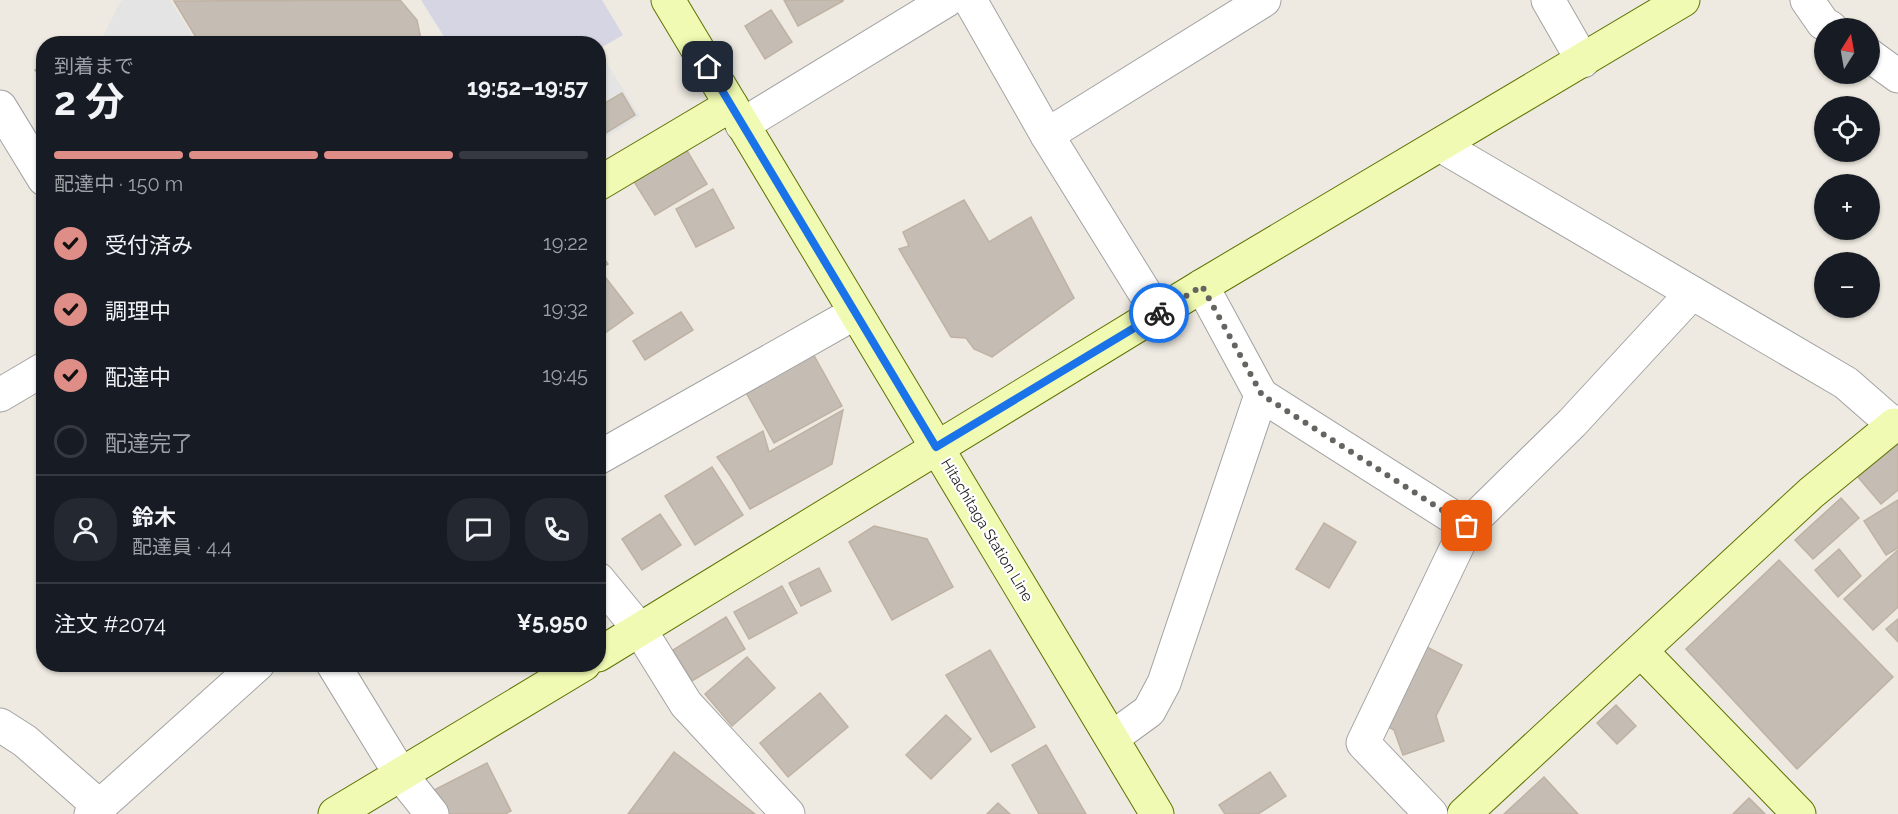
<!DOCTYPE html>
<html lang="ja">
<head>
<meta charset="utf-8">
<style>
	:root { --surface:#171b24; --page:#242831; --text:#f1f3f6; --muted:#9ea1a6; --line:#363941; --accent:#de8d87 }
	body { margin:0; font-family:Raleway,"Noto Sans JP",sans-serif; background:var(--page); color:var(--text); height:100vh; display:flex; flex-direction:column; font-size:22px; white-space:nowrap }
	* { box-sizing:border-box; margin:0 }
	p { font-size:20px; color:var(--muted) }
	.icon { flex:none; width:33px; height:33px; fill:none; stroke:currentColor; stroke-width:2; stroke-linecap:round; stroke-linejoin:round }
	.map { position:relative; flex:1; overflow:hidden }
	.drawer { position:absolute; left:36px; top:36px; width:570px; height:636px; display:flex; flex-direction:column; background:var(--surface); border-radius:24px; box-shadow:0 2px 4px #0004 }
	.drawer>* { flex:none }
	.needle { width:39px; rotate:11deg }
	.buttons { position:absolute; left:1814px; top:18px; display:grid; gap:12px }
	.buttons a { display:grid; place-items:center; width:66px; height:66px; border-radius:50%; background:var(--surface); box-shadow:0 2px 4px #0004; font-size:30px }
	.pin { position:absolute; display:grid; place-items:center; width:51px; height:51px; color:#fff; margin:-26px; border-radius:12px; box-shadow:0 3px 9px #0006 }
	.courier { position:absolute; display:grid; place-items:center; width:60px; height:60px; margin:-30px; border:4px solid #1a73e8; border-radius:50%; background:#fff; color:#222; box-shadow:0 2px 8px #0007 }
	.summary em { font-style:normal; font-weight:700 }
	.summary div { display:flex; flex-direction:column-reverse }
	.summary { display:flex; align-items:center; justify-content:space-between; height:102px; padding:0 18px }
	h1 { font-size:39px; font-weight:700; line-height:45px }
	.bar { display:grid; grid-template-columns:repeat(4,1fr); gap:9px 6px; align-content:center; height:72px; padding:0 18px }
	.bar i { height:8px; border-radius:4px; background:var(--line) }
	.bar .selected { background:var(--accent) }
	.bar p { grid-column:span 4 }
	.line { display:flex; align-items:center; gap:15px; padding:0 18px; border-top:2px solid var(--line) }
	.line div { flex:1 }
	.round { display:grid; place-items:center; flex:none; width:63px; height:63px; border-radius:24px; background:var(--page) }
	ol { padding:0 18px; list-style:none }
	li { display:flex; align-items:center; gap:18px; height:66px }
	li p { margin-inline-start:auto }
	li .icon { padding:6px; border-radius:50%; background:var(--accent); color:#111; stroke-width:4 }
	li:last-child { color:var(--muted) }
	li i { width:33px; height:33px; border:3px solid var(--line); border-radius:50% }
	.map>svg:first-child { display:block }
</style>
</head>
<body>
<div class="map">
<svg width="1898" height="814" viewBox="0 0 1898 814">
	<rect width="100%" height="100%" fill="#eeeae1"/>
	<g fill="#e4e4e4">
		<polygon points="123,0 170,0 197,43 100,43 120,2"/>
		<polygon points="600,53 640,116 599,142 598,54"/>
	</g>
	<polygon fill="#d6d5e3" points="421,0 602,0 623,35 599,49 598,44 448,43"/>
	<g fill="#c5bdb4" stroke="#bfb2a3" stroke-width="1.5">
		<polygon points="400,0 417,20 422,44 200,44 174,1"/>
		<polygon points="784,0 843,0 843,1 798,26"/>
		<polygon points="771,10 792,42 765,59 745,26"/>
		<polygon points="44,65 44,84 35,70"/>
		<polygon points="622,93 635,115 598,138 598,107"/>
		<polygon points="686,149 707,184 655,215 633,180"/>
		<polygon points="713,189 734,228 696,247 676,209"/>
		<polygon points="964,200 989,242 1031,217 1074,298 992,357 974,349 966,338 951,337 899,249 909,246 903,232"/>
		<polygon points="598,249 608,264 598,270"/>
		<polygon points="606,278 633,313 598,338 598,283"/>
		<polygon points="681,312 693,330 645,360 633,341"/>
		<polygon points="811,350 842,406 774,443 743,387"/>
		<polygon points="843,410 832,464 750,509 731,477 717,457 763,431 769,452"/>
		<polygon points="1898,444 1898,490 1881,504 1858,477"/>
		<polygon points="712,467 743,515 695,545 665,496"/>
		<polygon points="1841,498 1859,518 1813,559 1795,540"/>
		<polygon points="1898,500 1898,548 1886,555 1864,521"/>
		<polygon points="660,514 681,545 642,570 622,539"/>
		<polygon points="1324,523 1356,542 1329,588 1296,569"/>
		<polygon points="874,526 927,539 953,587 892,620 849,542"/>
		<polygon points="1839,549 1861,576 1838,597 1815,570"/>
		<polygon points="1898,550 1898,607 1873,630 1844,599"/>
		<polygon points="1779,560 1893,677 1797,769 1686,649"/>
		<polygon points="819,568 831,591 801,606 789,583"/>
		<polygon points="782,586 797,613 749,639 734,612"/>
		<polygon points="726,617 745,649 692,681 673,650"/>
		<polygon points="1898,619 1898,642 1886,629"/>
		<polygon points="1421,644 1462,665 1436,716 1444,741 1403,755 1394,730 1381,723"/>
		<polygon points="990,650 1035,727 991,752 946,675"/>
		<polygon points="747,657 775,688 732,726 705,694"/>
		<polygon points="820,693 848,727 788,777 760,743"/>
		<polygon points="1616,705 1636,726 1617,744 1597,723"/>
		<polygon points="946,715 971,739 931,779 906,755"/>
		<polygon points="1046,745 1086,814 1039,814 1012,765"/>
		<polygon points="674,752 755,814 628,814"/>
		<polygon points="487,763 511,811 505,814 443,814 432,791"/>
		<polygon points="1270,772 1286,796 1258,814 1225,814 1219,805"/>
		<polygon points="1544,777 1578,814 1504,814"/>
		<polygon points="1749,798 1765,814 1733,814"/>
		<polygon points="998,803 1010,814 987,814"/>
	</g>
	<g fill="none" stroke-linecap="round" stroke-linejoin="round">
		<g stroke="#a3a3a3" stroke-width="35">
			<g id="street">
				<polyline points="970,0 1047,135 1158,314"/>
				<polyline points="1548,0 1583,61"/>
				<polyline points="1807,0 1823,23 1831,28"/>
				<polyline points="1869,55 1898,76"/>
				<polyline points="0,107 44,179"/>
				<polyline points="742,125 947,0"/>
				<polyline points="1047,135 1264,0"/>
				<polyline points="1440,145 1846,383 1894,425 1898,422"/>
				<polyline points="0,395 44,369"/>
				<polyline points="1261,395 1467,526"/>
				<polyline points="598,458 855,313"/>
				<polyline points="598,579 640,630 686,704 788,814"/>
				<polyline points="333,664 401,775 432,814"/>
				<polyline points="0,725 25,741 99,806"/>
				<polyline points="1112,738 1149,711 1164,683 1261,395 1202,286"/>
				<polyline points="91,814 258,664"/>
				<polyline points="1431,814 1363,743 1467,526 1572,423 1692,293"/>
			</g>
		</g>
		<g stroke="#5d7302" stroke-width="35">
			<g id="secondary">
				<polyline points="668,0 1157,814"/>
				<polyline points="598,184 731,105"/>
				<polyline points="1641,651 1799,814"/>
				<polyline points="598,655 1202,286 1683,0"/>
				<polyline points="335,814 584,664"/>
				<polyline points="1464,814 1811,493 1894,425"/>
			</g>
		</g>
		<use href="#street" stroke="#fff" stroke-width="33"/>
		<use href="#secondary" stroke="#f1fab2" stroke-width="33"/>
	</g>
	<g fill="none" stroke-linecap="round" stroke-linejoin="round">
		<polyline stroke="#666461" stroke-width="6" stroke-dasharray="0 10.8" points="1159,313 1202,286 1262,395 1467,526"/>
		<polyline stroke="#1a73e8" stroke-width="8" points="708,67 936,447 1159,313"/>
	</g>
	<g text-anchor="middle" stroke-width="4.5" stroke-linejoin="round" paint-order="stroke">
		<g font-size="15" fill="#1c1c1c" stroke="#fff">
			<text transform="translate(987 530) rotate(59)" y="5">Hitachitaga Station Line</text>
		</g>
	</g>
</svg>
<div class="buttons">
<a><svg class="needle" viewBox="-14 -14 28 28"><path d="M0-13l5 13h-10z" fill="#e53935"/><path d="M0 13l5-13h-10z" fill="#9ea1a6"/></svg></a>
<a><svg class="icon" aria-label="locate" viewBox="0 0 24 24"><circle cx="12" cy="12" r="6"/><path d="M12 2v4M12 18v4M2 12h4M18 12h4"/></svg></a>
<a>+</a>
<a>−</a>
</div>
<div class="pin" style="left:1467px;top:526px;background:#ea580c"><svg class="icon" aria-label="bag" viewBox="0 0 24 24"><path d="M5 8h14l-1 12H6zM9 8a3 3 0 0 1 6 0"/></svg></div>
<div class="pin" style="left:708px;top:67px;background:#1f2937"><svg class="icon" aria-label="home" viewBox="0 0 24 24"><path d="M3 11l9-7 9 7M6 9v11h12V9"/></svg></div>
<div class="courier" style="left:1159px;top:313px"><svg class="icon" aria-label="bike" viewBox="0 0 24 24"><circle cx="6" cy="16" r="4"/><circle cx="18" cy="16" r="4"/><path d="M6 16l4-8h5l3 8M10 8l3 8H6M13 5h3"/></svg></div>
<section class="drawer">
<div class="summary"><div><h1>2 分</h1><p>到着まで</p></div><em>19:52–19:57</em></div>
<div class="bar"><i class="selected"></i><i class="selected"></i><i class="selected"></i><i></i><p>配達中 · 150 m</p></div>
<ol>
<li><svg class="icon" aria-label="check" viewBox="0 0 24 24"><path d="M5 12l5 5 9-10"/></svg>受付済み<p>19:22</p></li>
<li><svg class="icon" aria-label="check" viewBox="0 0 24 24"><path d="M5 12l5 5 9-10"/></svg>調理中<p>19:32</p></li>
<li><svg class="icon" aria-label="check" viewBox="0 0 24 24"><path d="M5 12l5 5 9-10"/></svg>配達中<p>19:45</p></li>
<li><i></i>配達完了</li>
</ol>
<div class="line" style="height:108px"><a class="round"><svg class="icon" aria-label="person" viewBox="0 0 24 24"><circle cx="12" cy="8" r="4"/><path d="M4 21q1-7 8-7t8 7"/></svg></a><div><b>鈴木</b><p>配達員 · 4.4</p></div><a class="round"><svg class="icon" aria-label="chat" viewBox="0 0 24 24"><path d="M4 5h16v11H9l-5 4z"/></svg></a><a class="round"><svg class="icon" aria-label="phone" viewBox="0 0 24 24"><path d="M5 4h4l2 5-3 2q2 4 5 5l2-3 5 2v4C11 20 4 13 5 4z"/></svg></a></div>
<div class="line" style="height:78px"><div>注文 #2074</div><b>¥5,950</b></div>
</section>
</div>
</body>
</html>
